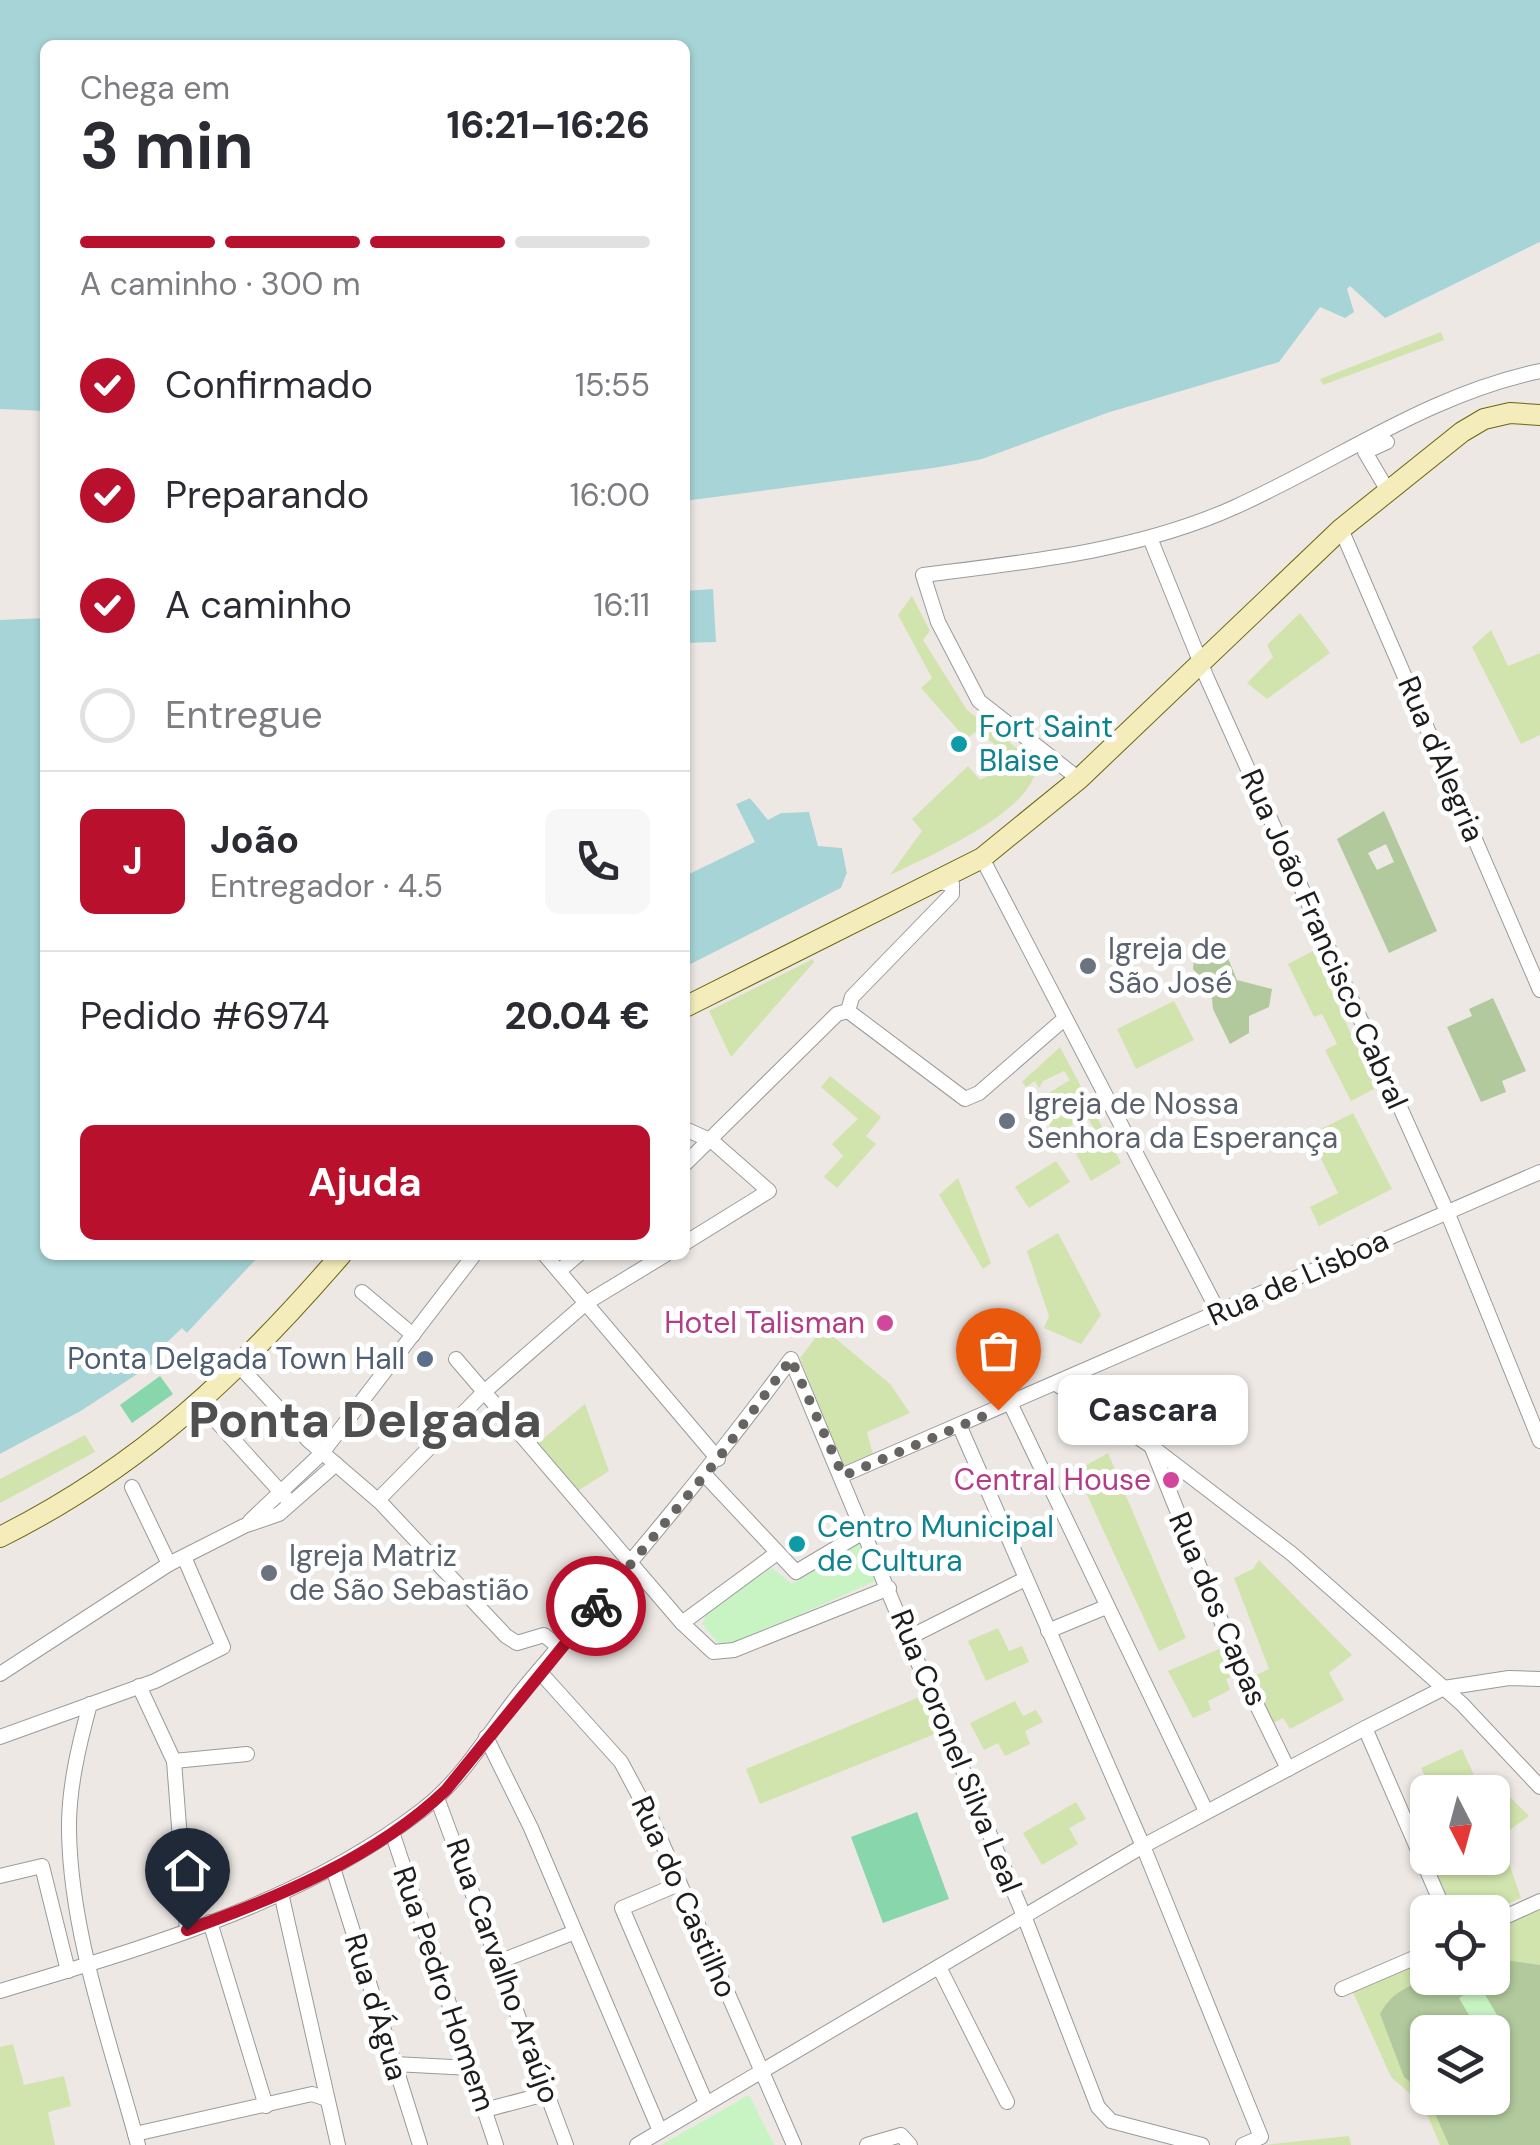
<!DOCTYPE html>
<html lang="pt">
<head>
<meta charset="utf-8">
<style>
	:root { --surface:#fff; --page:#f7f7f7; --text:#2b2b33; --muted:#7c7c81; --line:#e1e1e2; --accent:#b9112d }
	body { margin:0; font-family:"DM Sans",sans-serif; background:var(--page); color:var(--text); height:100vh; display:flex; flex-direction:column; font-size:38px; white-space:nowrap }
	* { box-sizing:border-box; margin:0 }
	p { font-size:32px; color:var(--muted) }
	.icon { flex:none; width:55px; height:55px; fill:none; stroke:currentColor; stroke-width:2; stroke-linecap:round; stroke-linejoin:round }
	.map { position:relative; flex:1; overflow:hidden }
	.details { position:absolute; left:40px; top:40px; width:650px; height:1220px; display:flex; flex-direction:column; background:var(--surface); border-radius:15px; box-shadow:0 2px 8px #0004 }
	.details>* { flex:none }
	.needle { width:65px; rotate:174deg }
	.buttons { position:absolute; left:1410px; top:1775px; display:grid; gap:20px }
	.buttons a { display:grid; place-items:center; width:100px; height:100px; border-radius:15px; background:var(--surface); box-shadow:0 2px 8px #0004; font-size:50px }
	.pin { position:absolute; display:grid; place-items:center; width:85px; height:85px; color:#fff; margin:-102px -42px; border-radius:50% 50% 50% 0; rotate:-45deg; box-shadow:0 0 10px #0007 }
	.pin .icon { rotate:45deg }
	.courier { position:absolute; display:grid; place-items:center; width:100px; height:100px; margin:-50px; border:8px solid #b9112d; border-radius:50%; background:#fff; color:#222; box-shadow:0 2px 12px #0007 }
	.bubble { position:absolute; height:70px; border-radius:15px; background:var(--surface); box-shadow:0 2px 8px #0004; font-size:32px; font-weight:700; line-height:70px; text-align:center }
	.head em { font-style:normal; font-weight:700 }
	.head div { display:flex; flex-direction:column-reverse }
	.head { display:flex; align-items:center; justify-content:space-between; height:170px; padding:0 40px }
	h1 { font-size:65px; font-weight:700; line-height:75px }
	.bar { display:grid; grid-template-columns:repeat(4,1fr); gap:15px 10px; align-content:center; height:120px; padding:0 40px }
	.bar i { height:12px; border-radius:8px; background:var(--line) }
	.bar .current { background:var(--accent) }
	.bar p { grid-column:span 4 }
	.line { display:flex; align-items:center; gap:25px; padding:0 40px; border-top:2px solid var(--line) }
	.line div { flex:1 }
	.round { display:grid; place-items:center; flex:none; width:105px; height:105px; border-radius:15px; background:var(--page) }
	ol { padding:0 40px; list-style:none }
	li { display:flex; align-items:center; gap:30px; height:110px }
	li p { margin-inline-start:auto }
	li .icon { padding:10px; border-radius:50%; background:var(--accent); color:#fff; stroke-width:4 }
	li:last-child { color:var(--muted) }
	li i { width:55px; height:55px; border:5px solid var(--line); border-radius:50% }
	.button { display:flex; gap:20px; margin-top:auto; padding:20px 40px }
	.button a { flex:1; height:115px; border-radius:15px; background:var(--accent); color:#fff; font-size:40px; font-weight:700; line-height:115px; text-align:center }
	.map>svg:first-child { display:block }
</style>
</head>
<body>
<div class="map">
<svg width="1540" height="2145" viewBox="0 0 1540 2145">
	<rect width="100%" height="100%" fill="#ede8e4"/>
	<g fill="#d1e4ad" fill-rule="evenodd">
		<polygon points="1441,332 1444,340 1323,385 1320,379"/>
		<path d="M912 596 930 631 923 640 967 710 1026 755 1034 776C1021 816 927 858 890 875L922 831 912 819 968 766 980 780 1017 761 977 731 966 739 921 688 932 678 898 615Z"/>
		<polygon points="1300,613 1330,653 1267,699 1247,683 1273,657 1267,645"/>
		<polygon points="1491,630 1508,666 1540,653 1540,735 1521,744 1472,647"/>
		<polygon points="1313,951 1376,1088 1351,1101 1325,1050 1337,1044 1322,1014 1314,1017 1288,964"/>
		<polygon points="813,959 814,962 731,1057 709,1011"/>
		<polygon points="1174,1001 1194,1040 1136,1069 1117,1029"/>
		<polygon points="1060,1047 1121,1163 1091,1181 1076,1154 1100,1139 1087,1116 1056,1134 1038,1108 1046,1101 1044,1096 1070,1080 1064,1071 1043,1081 1039,1088 1035,1081 1026,1087 1022,1082"/>
		<polygon points="830,1076 881,1117 866,1136 876,1144 837,1188 824,1177 843,1156 832,1144 858,1119 821,1087"/>
		<polygon points="1353,1113 1392,1189 1319,1226 1310,1207 1338,1193 1309,1135"/>
		<polygon points="1056,1161 1070,1182 1029,1208 1015,1187"/>
		<polygon points="958,1178 991,1263 983,1269 939,1195"/>
		<polygon points="1058,1233 1101,1315 1081,1344 1044,1328 1049,1316 1027,1251"/>
		<polygon points="823,1328 890,1384 910,1413 867,1432 874,1458 844,1470 800,1358"/>
		<polygon points="585,1404 609,1471 576,1492 537,1444"/>
		<polygon points="85,1435 95,1452 0,1503 0,1479"/>
		<polygon points="1108,1453 1186,1638 1159,1651 1076,1471"/>
		<polygon points="1259,1560 1352,1655 1329,1673 1344,1700 1290,1729 1283,1718 1271,1724 1250,1678 1269,1669 1234,1578 1253,1569"/>
		<polygon points="998,1628 1009,1651 1022,1646 1029,1662 986,1681 968,1641"/>
		<polygon points="1224,1647 1237,1674 1226,1679 1230,1690 1208,1701 1211,1710 1193,1718 1168,1671"/>
		<polygon points="929,1693 945,1730 760,1804 746,1769"/>
		<polygon points="1015,1701 1023,1716 1036,1710 1043,1722 1025,1731 1030,1744 1005,1756 998,1743 984,1750 970,1723"/>
		<polygon points="1462,1749 1480,1788 1495,1782 1529,1816 1500,1837 1521,1898 1489,1912 1452,1912 1430,1858 1492,1858 1492,1792 1432,1792 1421,1768"/>
		<polygon points="1076,1802 1086,1819 1069,1828 1078,1844 1042,1865 1023,1833"/>
		<path d="M1540 1906V2145H1440L1423 2105 1391 2077 1351 1988 1427 1955 1428 1978H1492L1493 1927ZM1428 2032H1492V2098H1428Z"/>
		<polygon points="13,2044 24,2085 64,2076 71,2106 48,2112 55,2145 0,2145 0,2047"/>
		<polygon points="1349,2136 1351,2145 1263,2145 1264,2145"/>
	</g>
	<g fill="#b1c99c" fill-rule="evenodd">
		<path d="M1384 811 1437 931 1389 953 1337 839ZM1386 844 1394 862 1377 870 1368 853Z"/>
		<polygon points="1212,939 1222,944 1237,980 1272,989 1269,1007 1249,1016 1249,1033 1230,1044 1213,1009 1211,989 1193,969 1195,947"/>
		<polygon points="1493,998 1526,1071 1502,1081 1506,1092 1481,1102 1447,1027 1472,1016 1469,1009"/>
		<path d="M1512 1961 1540 1965V2145H1449L1428 2098H1492V2032H1428L1427 2095 1404 2077 1380 2014C1402 1972 1452 1978 1492 1978L1493 1967Z"/>
	</g>
	<g fill="#c8f4c3">
		<polygon points="861,1543 875,1581 723,1649 702,1624 709,1609 772,1568 792,1584"/>
		<polygon points="1480,1986 1497,2015 1476,2027 1459,1998"/>
		<polygon points="749,2095 774,2145 661,2145"/>
	</g>
	<g fill="#88d6ab">
		<polygon points="160,1376 173,1394 132,1423 120,1405"/>
		<polygon points="917,1812 949,1899 883,1923 851,1837"/>
	</g>
	<g fill="#a7d5d7">
		<polygon points="0,0 1540,0 1540,242 1385,318 1350,286 1347,289 1354,312 1345,318 1320,307 1279,362 1107,413 999,456 886,477 685,501 685,45 45,45 45,411 0,409"/>
		<polygon points="713,589 716,642 685,643 685,591"/>
		<polygon points="45,618 45,1255 260,1255 187,1333 182,1328 158,1351 162,1358 81,1411 0,1454 0,620"/>
		<polygon points="750,798 768,819 781,813 809,811 818,845 842,848 847,873 841,888 685,967 685,876 755,842 736,804"/>
	</g>
	<g fill="#ede8e4">
		<polygon points="1540,242 1540,248 1388,322 1392,316"/>
		<polygon points="1288,361 1265,373 1108,418 972,468 685,506 685,501 971,463 1107,413"/>
		<polygon points="752,793 769,813 781,808 812,808 822,841 846,846 851,875 844,892 685,972 685,967 841,888 847,873 842,848 818,846 809,812 781,813 768,820 750,798 736,804"/>
		<polygon points="260,1255 264,1257 245,1280 190,1337 187,1333"/>
		<polygon points="162,1358 165,1361 84,1415 0,1459 0,1454 81,1411"/>
	</g>
	<g fill="none" stroke-linecap="round" stroke-linejoin="round">
		<g stroke="#9a9a9a" stroke-width="16">
			<g id="street">
				<polyline points="1387,442 1365,452 1388,491"/>
				<polyline points="1341,529 1540,990"/>
				<polyline points="1150,538 1206,676 1448,1214 1540,1441"/>
				<path d="M1079 779 979 701 938 622 923 575C1027 562 1138 551 1235 507 1339 460 1427 395 1540 371"/>
				<polyline points="982,858 1219,1313"/>
				<polyline points="848,1011 965,1099 979,1093 1063,1020"/>
				<polyline points="848,1011 852,997 952,894 952,884 938,882"/>
				<polyline points="685,1129 712,1141 769,1191 685,1243"/>
				<polyline points="685,1164 837,1014 848,1011"/>
				<polyline points="545,1255 718,1459"/>
				<polyline points="559,1271 578,1255"/>
				<polyline points="362,1292 413,1335"/>
				<polyline points="456,1359 682,1623 713,1652 734,1650 889,1588"/>
				<polyline points="241,1368 309,1441 381,1503 506,1636 517,1643 544,1635 559,1647"/>
				<polyline points="1056,1384 1151,1446 1292,1554 1462,1704 1540,1787"/>
				<polyline points="200,1403 287,1499"/>
				<polyline points="1011,1405 1206,1811"/>
				<polyline points="960,1427 1143,1846 1261,2137 1243,2145"/>
				<polyline points="1152,1448 1246,1683 1288,1769"/>
				<polyline points="705,1475 796,1572 865,1531"/>
				<polyline points="843,1475 1540,1172"/>
				<polyline points="132,1487 169,1564"/>
				<polyline points="378,1500 484,1392 586,1303 665,1255"/>
				<polyline points="250,1521 322,1453 474,1255"/>
				<polyline points="682,1623 777,1553"/>
				<polyline points="1048,1631 1106,1607"/>
				<polyline points="910,1637 1025,1579"/>
				<polyline points="539,1671 621,1762 652,1820 794,2145"/>
				<polyline points="0,1674 169,1564 244,1526 279,1514 336,1464"/>
				<polyline points="139,1686 174,1761 187,1931"/>
				<path d="M90 1704C79 1744 68 1790 69 1832 71 1937 111 2044 138 2145"/>
				<polyline points="1365,1728 1445,1912"/>
				<polyline points="0,1737 155,1681 223,1647 184,1557"/>
				<polyline points="486,1737 531,1828 660,2131"/>
				<polyline points="174,1761 247,1754"/>
				<polyline points="437,1798 566,2145"/>
				<polyline points="392,1832 496,2145"/>
				<polyline points="333,1868 420,2145"/>
				<polyline points="0,1876 42,1866 68,1971"/>
				<polyline points="679,1884 622,1908 706,2103"/>
				<polyline points="281,1893 338,2145"/>
				<polyline points="210,1922 266,2106"/>
				<polyline points="1492,1923 1540,1901"/>
				<polyline points="501,1961 575,1932"/>
				<polyline points="939,1967 1007,2102"/>
				<polyline points="1342,1989 1428,1952"/>
				<path d="M0 1991C145 1947 300 1904 422 1810 466 1777 493 1724 529 1682 619 1576 708 1472 791 1359L1026 1921 1098 2107 1111 2121 1202 2145"/>
				<polyline points="394,2064 471,2068"/>
				<polyline points="485,2110 549,2093"/>
				<polyline points="135,2134 312,2094 324,2098"/>
				<polyline points="637,2145 1143,1846 1365,1728 1444,1688 1509,1678 1540,1679"/>
				<polyline points="867,2145 901,2135 910,2145"/>
			</g>
		</g>
		<g stroke="#6a650e" stroke-width="22">
			<g id="secondary">
				<polyline points="685,1007 982,858 1079,779 1341,529 1462,432 1484,419 1510,413 1540,415"/>
				<path d="M0 1537C142 1466 239 1373 341 1255"/>
			</g>
		</g>
		<use href="#street" stroke="#fff" stroke-width="14"/>
		<use href="#secondary" stroke="#f4edbb" stroke-width="20"/>
	</g>
	<g fill="none" stroke-linecap="round" stroke-linejoin="round">
		<polyline stroke="#666463" stroke-width="10" stroke-dasharray="0 18" points="596,1606 718,1459 791,1359 843,1476 998,1410"/>
		<path stroke="#b9112d" stroke-width="12" d="M187 1930C277 1898 376 1857 446 1790L596 1606"/>
	</g>
	<g fill="#0f9aa8" stroke="#fff" stroke-width="4">
		<circle cx="959" cy="744" r="10"/>
		<circle cx="797" cy="1544" r="10"/>
	</g>
	<g fill="#6b7280" stroke="#fff" stroke-width="4">
		<circle cx="1088" cy="966" r="10"/>
		<circle cx="1007" cy="1121" r="10"/>
		<circle cx="269" cy="1573" r="10"/>
	</g>
	<g fill="#d1479c" stroke="#fff" stroke-width="4">
		<circle cx="885" cy="1323" r="10"/>
		<circle cx="1171" cy="1480" r="10"/>
	</g>
	<circle fill="#5c6f8a" stroke="#fff" stroke-width="4" cx="425" cy="1359" r="10"/>
	<g text-anchor="middle" stroke-width="10" stroke-linejoin="round" paint-order="stroke">
		<g font-size="30" fill="#0d838f" stroke="#fff" text-anchor="start">
			<text x="979" y="737">Fort Saint<tspan x="979" dy="34">Blaise</tspan></text>
			<text x="817" y="1537">Centro Municipal<tspan x="817" dy="34">de Cultura</tspan></text>
		</g>
		<g font-size="30" fill="#1d1d1d" stroke="#fff">
			<text transform="translate(1441 759) rotate(67)" y="10">Rua d'Alegria</text>
			<text transform="translate(1324 939) rotate(66)" y="10">Rua João Francisco Cabral</text>
			<text transform="translate(1298 1278) rotate(-24)" y="10">Rua de Lisboa</text>
			<text transform="translate(1218 1609) rotate(67)" y="10">Rua dos Capas</text>
			<text transform="translate(956 1751) rotate(68)" y="10">Rua Coronel Silva Leal</text>
			<text transform="translate(684 1897) rotate(66)" y="10">Rua do Castilho</text>
			<text transform="translate(503 1971) rotate(70)" y="10">Rua Carvalho Araújo</text>
			<text transform="translate(444 1989) rotate(71)" y="10">Rua Pedro Homem</text>
			<text transform="translate(376 2007) rotate(73)" y="10">Rua d'Água</text>
		</g>
		<g font-size="30" fill="#5b616d" stroke="#fff" text-anchor="start">
			<text x="1108" y="959">Igreja de<tspan x="1108" dy="34">São José</tspan></text>
			<text x="1027" y="1114">Igreja de Nossa<tspan x="1027" dy="34">Senhora da Esperança</tspan></text>
			<text x="289" y="1566">Igreja Matriz<tspan x="289" dy="34">de São Sebastião</tspan></text>
		</g>
		<g font-size="30" fill="#b23c85" stroke="#fff" text-anchor="end">
			<text x="865" y="1333">Hotel Talisman</text>
			<text x="1151" y="1490">Central House</text>
		</g>
		<g font-size="30" fill="#4e5e75" stroke="#fff" text-anchor="end">
			<text x="405" y="1369">Ponta Delgada Town Hall</text>
		</g>
		<g font-size="50" font-weight="bold" fill="#505050" stroke="#fff">
			<text x="365" y="1437">Ponta Delgada</text>
		</g>
	</g>
</svg>
<div class="buttons">
<a><svg class="needle" viewBox="-14 -14 28 28"><path d="M0-13l5 13h-10z" fill="#e53935"/><path d="M0 13l5-13h-10z" fill="#7c7c81"/></svg></a>
<a><svg class="icon" aria-label="locate" viewBox="0 0 24 24"><circle cx="12" cy="12" r="6"/><path d="M12 2v4M12 18v4M2 12h4M18 12h4"/></svg></a>
<a><svg class="icon" aria-label="layers" viewBox="0 0 24 24"><path d="M12 4l9 5-9 5-9-5zM3 14l9 5 9-5"/></svg></a>
</div>
<div class="pin" style="left:998px;top:1410px;background:#ea580c"><svg class="icon" aria-label="bag" viewBox="0 0 24 24"><path d="M5 8h14l-1 12H6zM9 8a3 3 0 0 1 6 0"/></svg></div>
<div class="pin" style="left:187px;top:1930px;background:#1f2937"><svg class="icon" aria-label="home" viewBox="0 0 24 24"><path d="M3 11l9-7 9 7M6 9v11h12V9"/></svg></div>
<div class="courier" style="left:596px;top:1606px"><svg class="icon" aria-label="bike" viewBox="0 0 24 24"><circle cx="6" cy="16" r="4"/><circle cx="18" cy="16" r="4"/><path d="M6 16l4-8h5l3 8M10 8l3 8H6M13 5h3"/></svg></div>
<div class="bubble" style="left:1058px;top:1375px;width:190px">Cascara</div>
<section class="details">
<div class="head"><div><h1>3 min</h1><p>Chega em</p></div><em>16:21–16:26</em></div>
<div class="bar"><i class="current"></i><i class="current"></i><i class="current"></i><i></i><p>A caminho · 300 m</p></div>
<ol>
<li><svg class="icon" aria-label="check" viewBox="0 0 24 24"><path d="M5 12l5 5 9-10"/></svg>Confirmado<p>15:55</p></li>
<li><svg class="icon" aria-label="check" viewBox="0 0 24 24"><path d="M5 12l5 5 9-10"/></svg>Preparando<p>16:00</p></li>
<li><svg class="icon" aria-label="check" viewBox="0 0 24 24"><path d="M5 12l5 5 9-10"/></svg>A caminho<p>16:11</p></li>
<li><i></i>Entregue</li>
</ol>
<div class="line" style="height:180px"><b class="round" style="background:var(--accent);color:#fff">J</b><div><b>João</b><p>Entregador · 4.5</p></div><a class="round"><svg class="icon" aria-label="phone" viewBox="0 0 24 24"><path d="M5 4h4l2 5-3 2q2 4 5 5l2-3 5 2v4C11 20 4 13 5 4z"/></svg></a></div>
<div class="line" style="height:130px"><div>Pedido #6974</div><b>20.04 €</b></div>
<div class="button"><a>Ajuda</a></div>
</section>
</div>
</body>
</html>
